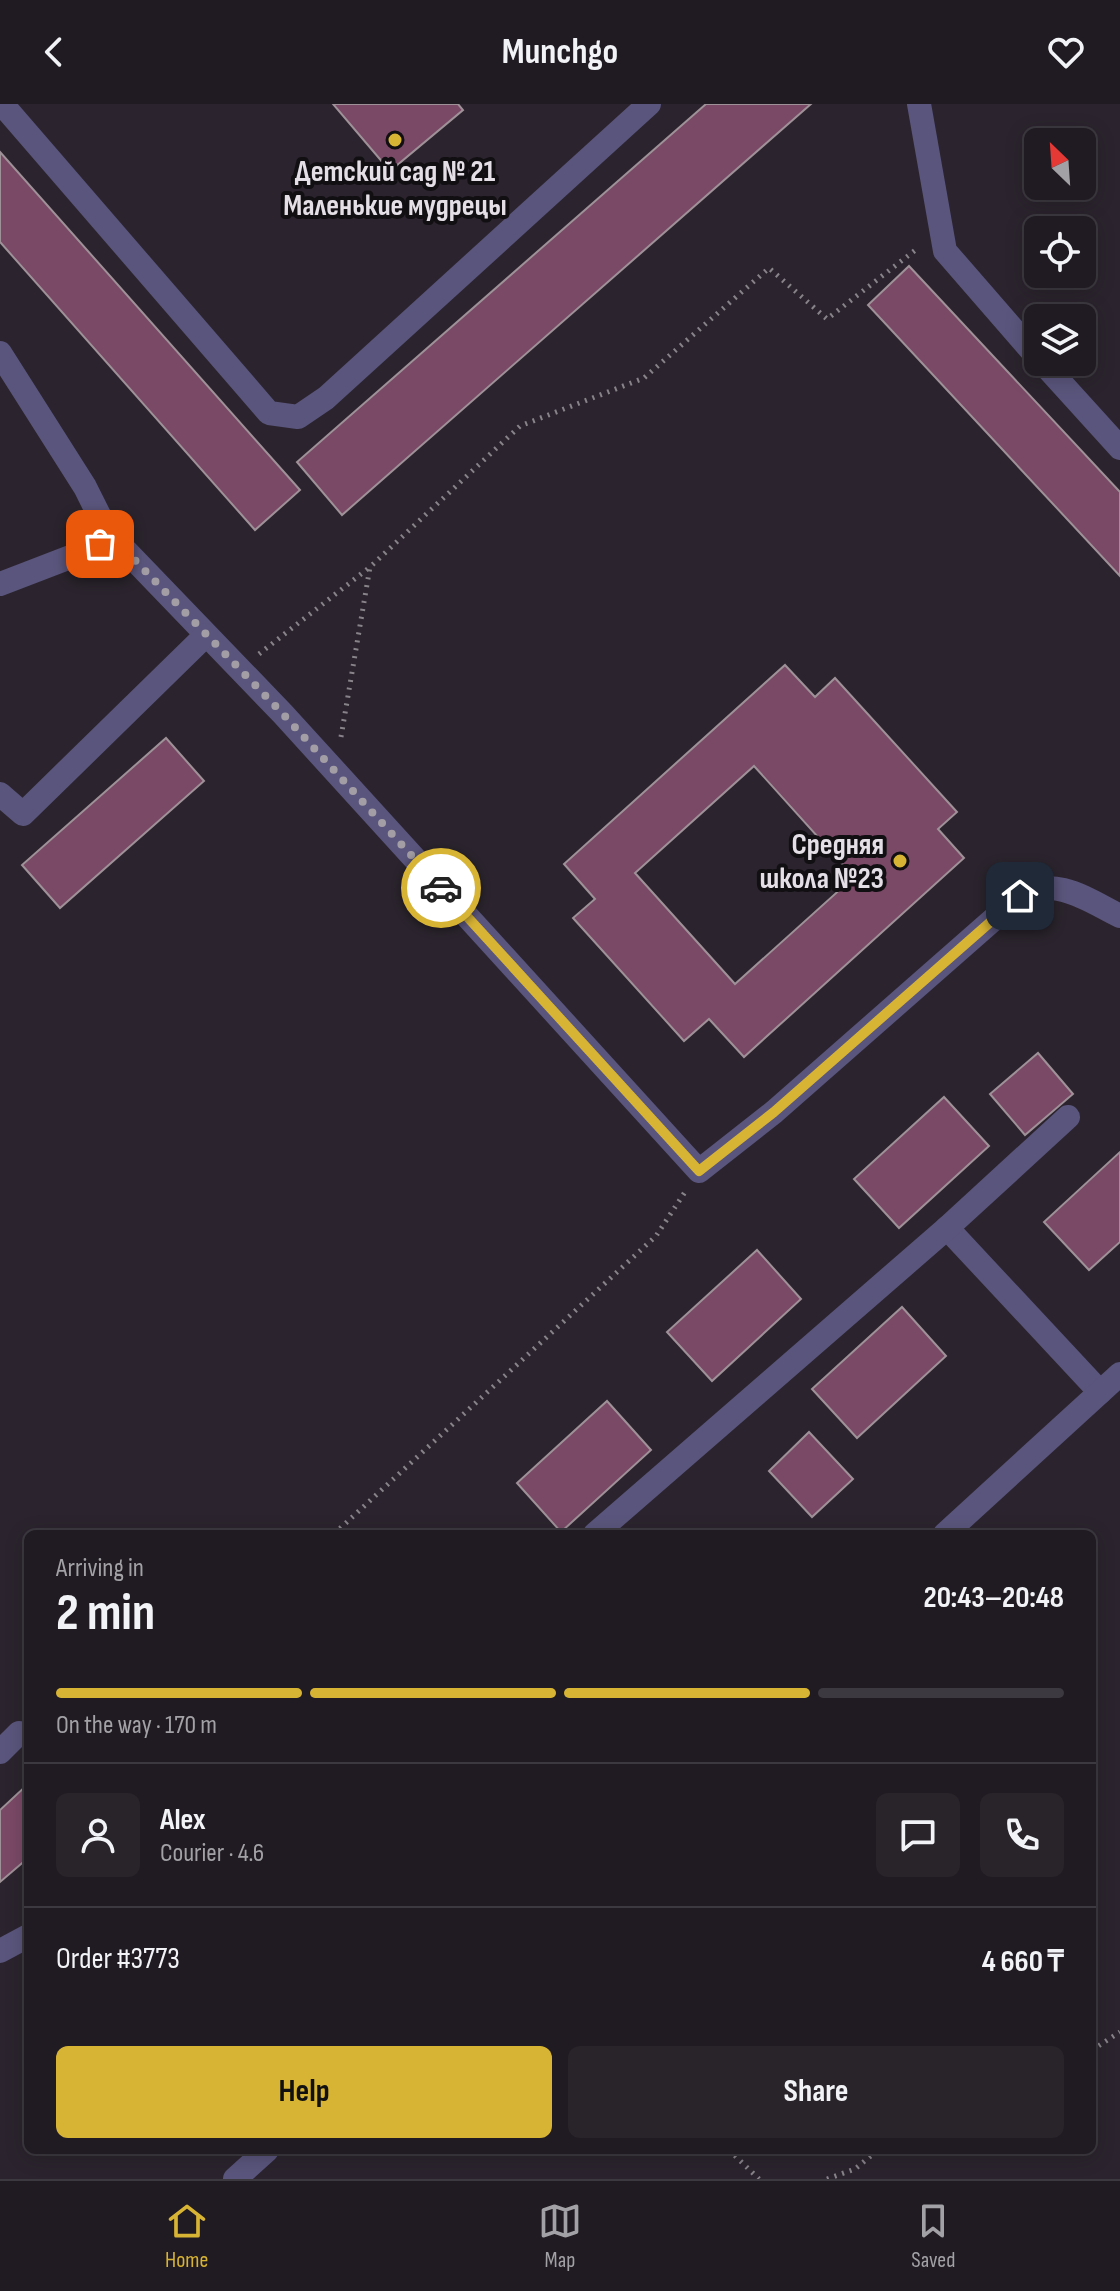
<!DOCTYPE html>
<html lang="en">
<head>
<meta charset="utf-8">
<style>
	:root { --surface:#201b22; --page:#28242a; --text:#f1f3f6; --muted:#a2a1a5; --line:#3d3940; --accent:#d8b434 }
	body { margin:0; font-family:"Sofia Sans Condensed",sans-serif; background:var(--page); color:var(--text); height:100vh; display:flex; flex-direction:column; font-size:30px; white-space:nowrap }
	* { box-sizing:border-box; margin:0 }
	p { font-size:26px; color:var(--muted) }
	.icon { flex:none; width:44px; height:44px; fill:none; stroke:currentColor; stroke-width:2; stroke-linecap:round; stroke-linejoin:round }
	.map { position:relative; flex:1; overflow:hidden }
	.drawer { position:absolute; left:24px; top:1426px; width:1072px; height:624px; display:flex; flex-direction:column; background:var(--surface); border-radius:12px; box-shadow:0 4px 20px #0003,0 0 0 2px var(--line) }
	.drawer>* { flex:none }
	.needle { width:52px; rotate:335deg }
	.controls { position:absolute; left:1024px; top:24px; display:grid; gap:16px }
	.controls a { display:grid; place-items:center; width:72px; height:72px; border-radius:12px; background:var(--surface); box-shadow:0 4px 20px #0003,0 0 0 2px var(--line); font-size:40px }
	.pin { position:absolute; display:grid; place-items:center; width:68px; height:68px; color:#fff; margin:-34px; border-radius:16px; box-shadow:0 4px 12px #0006 }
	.courier { position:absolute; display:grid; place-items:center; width:80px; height:80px; margin:-40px; border:6px solid #d8b434; border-radius:50%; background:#fff; color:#222; box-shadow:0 2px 10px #0007 }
	.head em { font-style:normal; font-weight:700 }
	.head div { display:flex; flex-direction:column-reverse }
	.head { display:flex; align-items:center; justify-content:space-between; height:136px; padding:0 32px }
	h1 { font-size:52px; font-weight:700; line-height:60px }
	.bar { display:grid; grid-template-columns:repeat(4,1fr); gap:12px 8px; align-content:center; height:96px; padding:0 32px }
	.bar i { height:10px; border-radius:6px; background:var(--line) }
	.bar .current { background:var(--accent) }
	.bar p { grid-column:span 4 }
	.line { display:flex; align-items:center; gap:20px; padding:0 32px; border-top:2px solid var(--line) }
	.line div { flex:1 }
	.round { display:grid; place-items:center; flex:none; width:84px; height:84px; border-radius:12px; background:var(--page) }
	.action { display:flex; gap:16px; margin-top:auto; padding:16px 32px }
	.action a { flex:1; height:92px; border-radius:12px; background:var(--accent); color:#111; font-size:32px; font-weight:700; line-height:92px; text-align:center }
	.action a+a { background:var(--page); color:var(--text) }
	header { display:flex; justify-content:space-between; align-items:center; height:104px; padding:0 32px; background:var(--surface); font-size:36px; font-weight:700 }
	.dock { display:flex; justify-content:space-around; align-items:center; height:112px; border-top:2px solid var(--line); background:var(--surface); font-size:22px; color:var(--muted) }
	.dock a { display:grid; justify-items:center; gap:4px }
	.dock .current { color:var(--accent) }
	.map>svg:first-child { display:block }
</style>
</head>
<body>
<header><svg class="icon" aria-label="back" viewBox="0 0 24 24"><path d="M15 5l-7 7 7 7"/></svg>Munchgo<svg class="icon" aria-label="heart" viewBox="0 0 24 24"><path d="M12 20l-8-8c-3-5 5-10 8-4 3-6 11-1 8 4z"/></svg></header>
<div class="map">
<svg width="1120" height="2075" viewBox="0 0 1120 2075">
	<rect width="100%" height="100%" fill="#2b242e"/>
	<g fill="#7a4966" stroke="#9f9198" stroke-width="2" fill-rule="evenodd">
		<polygon points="333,0 458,0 463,6 390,67"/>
		<polygon points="706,0 811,0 342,411 297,358"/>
		<polygon points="0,48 300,386 255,426 0,138"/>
		<polygon points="909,162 1120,388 1120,472 868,201"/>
		<path d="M785 561 815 593 835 574 957 708 938 725 964 754 744 953 709 915 684 937 573 814 595 795 564 760ZM754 662 854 773 735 880 635 769Z"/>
		<polygon points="166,634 204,677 60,804 22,761"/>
		<polygon points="1038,949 1073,990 1025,1031 990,990"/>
		<polygon points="944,993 989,1042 899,1124 854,1075"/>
		<polygon points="1120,1048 1120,1138 1089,1166 1044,1118"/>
		<polygon points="757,1146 801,1195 712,1277 667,1228"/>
		<polygon points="902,1203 946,1252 857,1334 812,1285"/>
		<polygon points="607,1297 651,1346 561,1428 517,1379"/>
		<polygon points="809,1328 853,1375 812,1413 769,1367"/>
		<polygon points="28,1680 28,1754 0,1778 0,1706"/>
	</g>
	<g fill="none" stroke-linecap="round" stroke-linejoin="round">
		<g stroke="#88828a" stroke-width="5" stroke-dasharray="2 6" stroke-linecap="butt">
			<polyline points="259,550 370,463"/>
			<polyline points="341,633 370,463 520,322 644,274 769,164 827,215 918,144"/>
			<polyline points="334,1430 656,1132 685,1088"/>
			<polyline points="1092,1946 1120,1928"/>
			<polyline points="729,2046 759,2075"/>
			<polyline points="827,2075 855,2065 878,2046"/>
		</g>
		<g stroke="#5a557c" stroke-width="24">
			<polyline points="2,0 269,309 298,313 326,294 649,0"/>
			<polyline points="919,0 945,147 1038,254"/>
			<polyline points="0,249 85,383 112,437"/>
			<polyline points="1042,258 1120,344"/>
			<path d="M0 480 112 437 127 448 283 610 699 1067 774 1008 1020 792C1056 772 1086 795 1120 812"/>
			<polyline points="0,690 23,710 206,531"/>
			<polyline points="947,1124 1100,1288"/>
			<polyline points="595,1430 947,1124 1068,1013"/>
			<polyline points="945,1430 1120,1270"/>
			<polyline points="0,1648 19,1629"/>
			<polyline points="0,1847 28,1832"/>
			<polyline points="235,2075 267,2046"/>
		</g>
	</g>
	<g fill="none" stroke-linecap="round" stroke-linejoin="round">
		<polyline stroke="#a39ea6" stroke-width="8" stroke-dasharray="0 14.4" points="100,440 112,437 127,448 283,610 441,784"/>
		<polyline stroke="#d8b434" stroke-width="10" points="441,784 699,1067 774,1008 1020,792"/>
	</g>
	<g fill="#d8b434" stroke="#120f13" stroke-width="3">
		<circle cx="395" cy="36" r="8"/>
		<circle cx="900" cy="757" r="8"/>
	</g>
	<g text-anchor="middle" stroke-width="8" stroke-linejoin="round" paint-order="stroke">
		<g font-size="30" font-weight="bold" fill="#e4dfe6" stroke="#120f13">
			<text x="395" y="77">Детский сад № 21<tspan x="395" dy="34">Маленькие мудрецы</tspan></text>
			<text x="884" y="750" text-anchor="end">Средняя<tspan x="884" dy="34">школа №23</tspan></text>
		</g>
	</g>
</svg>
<div class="controls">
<a><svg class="needle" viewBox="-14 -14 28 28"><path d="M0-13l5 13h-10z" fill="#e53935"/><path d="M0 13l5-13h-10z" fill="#a2a1a5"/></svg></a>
<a><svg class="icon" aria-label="locate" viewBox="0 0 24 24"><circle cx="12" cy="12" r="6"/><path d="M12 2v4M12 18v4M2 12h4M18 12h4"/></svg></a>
<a><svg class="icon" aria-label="layers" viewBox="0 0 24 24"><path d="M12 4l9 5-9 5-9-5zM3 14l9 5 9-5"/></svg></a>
</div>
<div class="pin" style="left:100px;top:440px;background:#ea580c"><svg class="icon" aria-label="bag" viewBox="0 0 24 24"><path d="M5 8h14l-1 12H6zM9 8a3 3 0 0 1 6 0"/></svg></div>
<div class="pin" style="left:1020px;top:792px;background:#1f2937"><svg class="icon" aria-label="home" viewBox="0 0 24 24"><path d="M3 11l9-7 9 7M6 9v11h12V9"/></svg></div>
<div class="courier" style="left:441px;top:784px"><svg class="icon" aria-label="car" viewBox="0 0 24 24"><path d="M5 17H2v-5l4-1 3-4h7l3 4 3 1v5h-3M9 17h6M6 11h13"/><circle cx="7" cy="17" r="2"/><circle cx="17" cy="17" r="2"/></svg></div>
<section class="drawer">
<div class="head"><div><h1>2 min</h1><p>Arriving in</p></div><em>20:43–20:48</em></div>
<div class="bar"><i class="current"></i><i class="current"></i><i class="current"></i><i></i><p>On the way · 170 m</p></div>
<div class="line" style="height:144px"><a class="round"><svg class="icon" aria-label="person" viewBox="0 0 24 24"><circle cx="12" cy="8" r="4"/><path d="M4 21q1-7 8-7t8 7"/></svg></a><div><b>Alex</b><p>Courier · 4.6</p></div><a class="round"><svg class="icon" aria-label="chat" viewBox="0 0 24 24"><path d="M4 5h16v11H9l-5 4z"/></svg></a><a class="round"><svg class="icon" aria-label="phone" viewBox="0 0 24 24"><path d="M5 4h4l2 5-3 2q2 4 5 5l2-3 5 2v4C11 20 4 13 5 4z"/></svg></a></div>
<div class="line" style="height:104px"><div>Order #3773</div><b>4 660 ₸</b></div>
<div class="action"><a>Help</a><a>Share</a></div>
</section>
</div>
<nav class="dock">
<a class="current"><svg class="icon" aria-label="home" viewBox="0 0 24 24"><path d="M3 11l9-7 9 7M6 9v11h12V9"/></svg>Home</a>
<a><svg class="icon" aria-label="map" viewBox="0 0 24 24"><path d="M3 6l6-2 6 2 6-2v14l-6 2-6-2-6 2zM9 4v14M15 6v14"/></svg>Map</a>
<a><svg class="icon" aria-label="saved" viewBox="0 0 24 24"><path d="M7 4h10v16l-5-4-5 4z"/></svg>Saved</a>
</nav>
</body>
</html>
